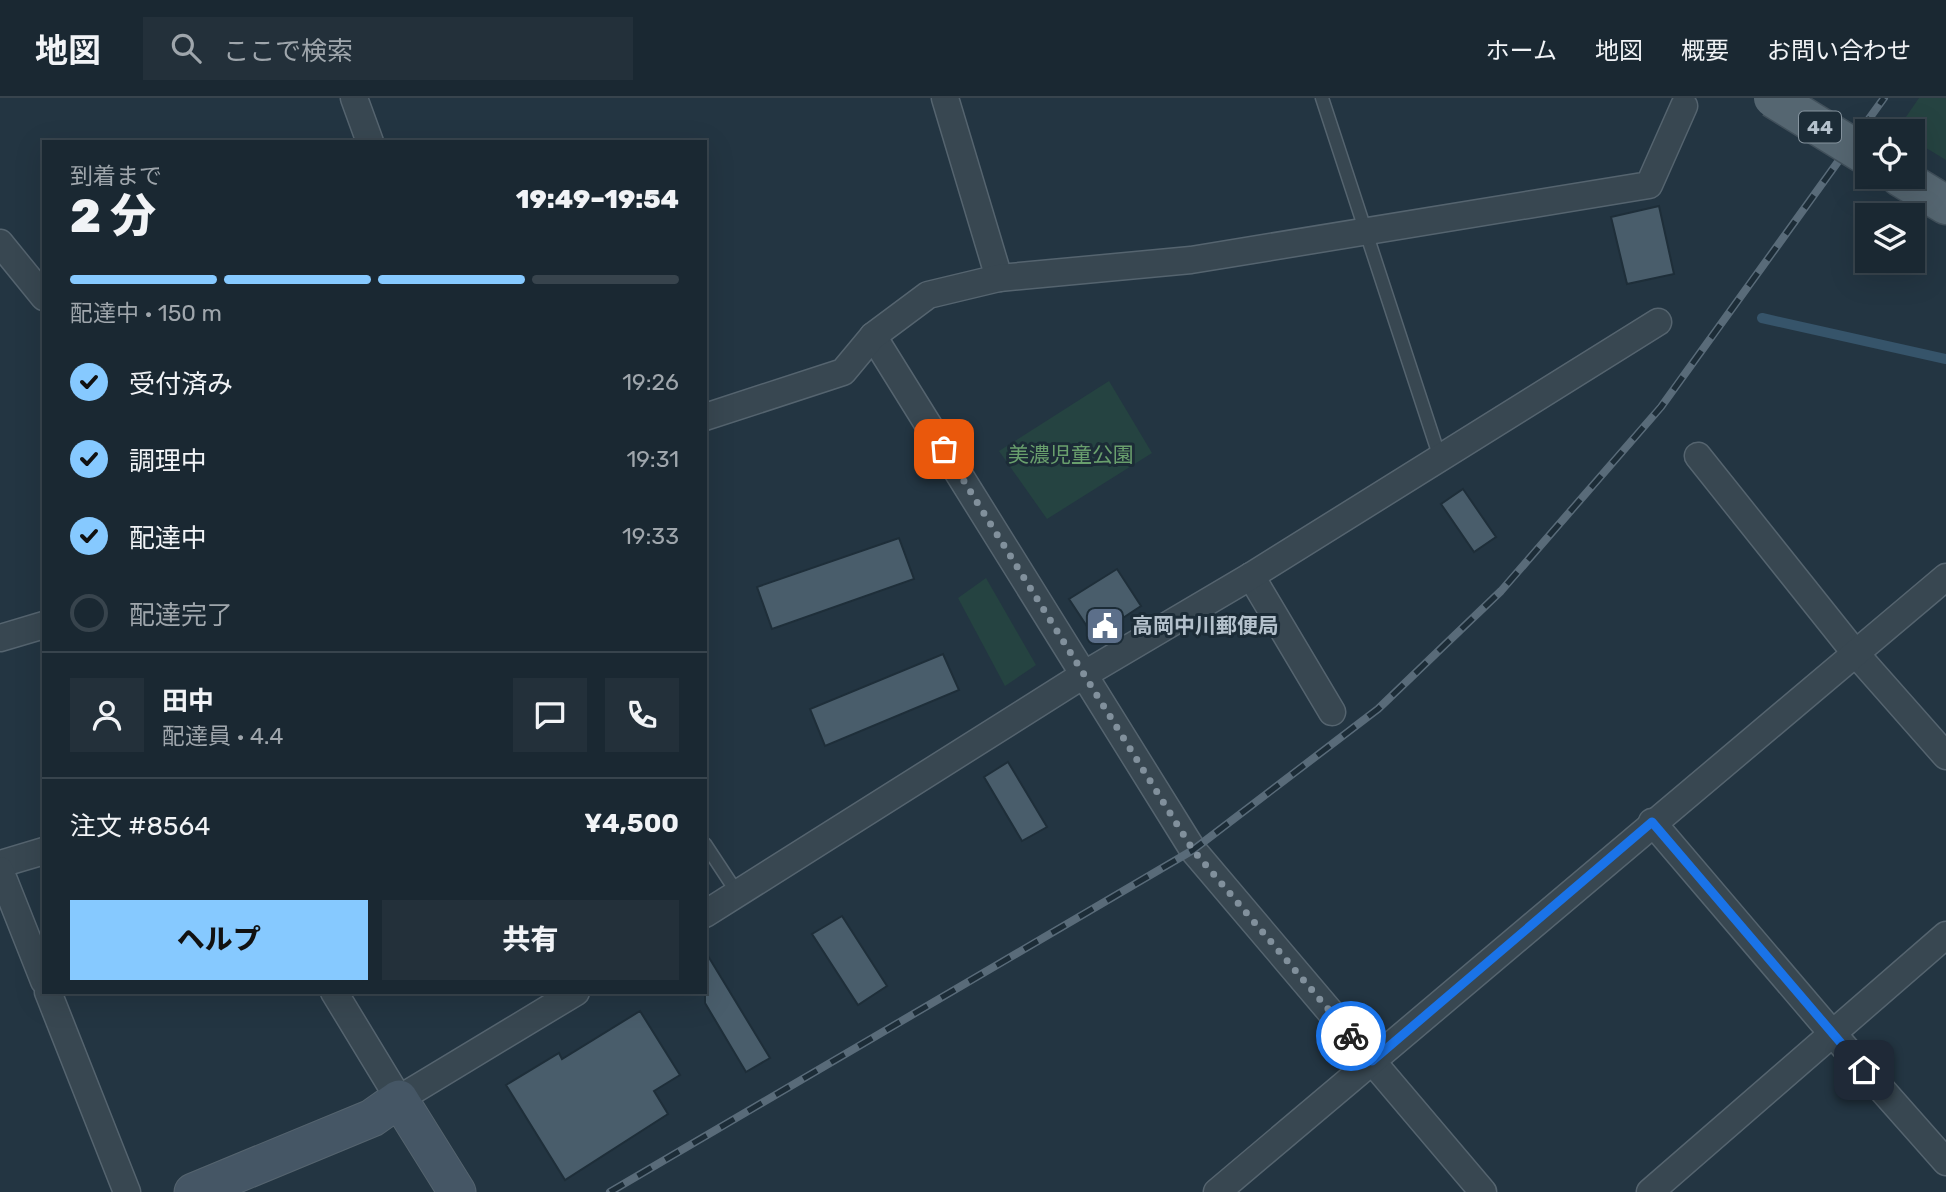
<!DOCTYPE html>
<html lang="ja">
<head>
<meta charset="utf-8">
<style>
	:root { --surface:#1a2832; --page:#23303a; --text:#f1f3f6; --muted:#9fa6ac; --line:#38444d; --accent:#86c9ff }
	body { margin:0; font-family:Rubik,"Noto Sans JP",sans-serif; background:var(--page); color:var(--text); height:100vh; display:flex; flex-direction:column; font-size:26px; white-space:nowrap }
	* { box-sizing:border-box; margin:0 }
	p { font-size:23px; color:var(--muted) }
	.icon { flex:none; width:38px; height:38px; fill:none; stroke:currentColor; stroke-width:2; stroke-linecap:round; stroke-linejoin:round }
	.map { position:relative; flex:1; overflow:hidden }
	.panel { position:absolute; left:42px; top:42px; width:665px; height:854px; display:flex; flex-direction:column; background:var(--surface); border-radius:0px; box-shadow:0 7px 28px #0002,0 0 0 2px var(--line) }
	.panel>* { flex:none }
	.buttons { position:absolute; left:1855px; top:21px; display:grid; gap:14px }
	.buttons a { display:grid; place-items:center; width:70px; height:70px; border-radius:0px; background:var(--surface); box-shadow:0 7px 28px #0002,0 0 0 2px var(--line); font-size:35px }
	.pin { position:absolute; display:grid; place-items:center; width:60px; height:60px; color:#fff; margin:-30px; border-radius:14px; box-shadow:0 4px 10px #0006 }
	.courier { position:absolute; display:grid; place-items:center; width:70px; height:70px; margin:-35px; border:5px solid #1a73e8; border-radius:50%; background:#fff; color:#222; box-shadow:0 2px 9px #0007 }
	.overview em { font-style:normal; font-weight:800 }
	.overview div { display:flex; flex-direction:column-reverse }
	.overview { display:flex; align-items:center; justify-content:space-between; height:119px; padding:0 28px }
	h1 { font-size:46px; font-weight:800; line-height:52px }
	.bar { display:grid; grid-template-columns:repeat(4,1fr); gap:10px 7px; align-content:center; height:84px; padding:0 28px }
	.bar i { height:9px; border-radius:5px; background:var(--line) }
	.bar .current { background:var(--accent) }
	.bar p { grid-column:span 4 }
	.line { display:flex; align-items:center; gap:18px; padding:0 28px; border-top:2px solid var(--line) }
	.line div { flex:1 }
	.round { display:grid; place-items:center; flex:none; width:74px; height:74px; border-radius:0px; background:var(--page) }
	ol { padding:0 28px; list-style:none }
	li { display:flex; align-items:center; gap:21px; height:77px }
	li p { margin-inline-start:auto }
	li .icon { padding:7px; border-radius:50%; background:var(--accent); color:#111; stroke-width:4 }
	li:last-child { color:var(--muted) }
	li i { width:38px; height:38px; border:4px solid var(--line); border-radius:50% }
	.primary-button { display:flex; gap:14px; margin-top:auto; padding:14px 28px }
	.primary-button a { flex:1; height:80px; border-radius:0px; background:var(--accent); color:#111; font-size:28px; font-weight:800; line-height:80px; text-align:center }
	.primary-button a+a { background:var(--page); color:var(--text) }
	header { display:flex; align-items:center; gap:42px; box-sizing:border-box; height:98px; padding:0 35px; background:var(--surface); border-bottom:2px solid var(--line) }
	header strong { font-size:33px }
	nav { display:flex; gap:38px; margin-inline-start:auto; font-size:24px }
	.search { width:490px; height:63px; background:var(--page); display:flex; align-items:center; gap:18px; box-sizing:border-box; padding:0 24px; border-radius:0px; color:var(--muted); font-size:26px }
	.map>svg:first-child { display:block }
</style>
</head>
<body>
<header>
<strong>地図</strong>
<div class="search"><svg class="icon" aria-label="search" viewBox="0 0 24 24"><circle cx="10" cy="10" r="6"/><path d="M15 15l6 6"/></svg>ここで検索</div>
<nav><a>ホーム</a><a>地図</a><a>概要</a><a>お問い合わせ</a></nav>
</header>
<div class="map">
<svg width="1946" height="1094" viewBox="0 0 1946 1094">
	<rect width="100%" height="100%" fill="#233542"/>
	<g fill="#254341">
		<polygon points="1919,0 1946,0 1946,62 1913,42 1913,33 1897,32"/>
		<polygon points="1109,283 1152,355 1047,421 999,353"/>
		<polygon points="986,480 1036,567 1005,588 958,500"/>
	</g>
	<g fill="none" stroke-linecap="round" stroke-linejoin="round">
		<polyline stroke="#36546a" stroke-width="10" points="1762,220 1946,261"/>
	</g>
	<g fill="#495d6b" stroke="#1e2e39" stroke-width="2">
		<polygon points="1659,108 1674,176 1627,186 1611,119"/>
		<polygon points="1463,391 1496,439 1474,454 1441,406"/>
		<polygon points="899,440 914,481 772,531 757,489"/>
		<polygon points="1117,471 1141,508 1094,539 1069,501"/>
		<polygon points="943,556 959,592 825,648 810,611"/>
		<polygon points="1008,664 1047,729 1022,743 984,679"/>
		<polygon points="842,818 887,888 858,907 812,836"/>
		<polygon points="705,853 770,960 746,974 705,905"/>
		<polygon points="640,913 680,977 654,993 668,1016 565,1082 506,987 559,955 562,961"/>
	</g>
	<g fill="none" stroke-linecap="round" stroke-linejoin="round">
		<g stroke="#55646f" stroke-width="15">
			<g id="lane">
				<polyline points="1322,0 1440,360"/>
				<polyline points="705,746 738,796"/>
			</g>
		</g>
		<g stroke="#55646f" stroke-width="29">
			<g id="street">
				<polyline points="354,0 370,44"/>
				<polyline points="945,0 999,180"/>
				<polyline points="0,145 44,199"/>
				<polyline points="873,238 1193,752 1483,1094"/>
				<polyline points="705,319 843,274 873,238 928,197 999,180 1191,162 1649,87 1684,8"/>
				<polyline points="1698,358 1856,556 1946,658"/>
				<polyline points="1251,478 1332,614"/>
				<polyline points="0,540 44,527"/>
				<polyline points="1652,724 1832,935 1946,1064"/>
				<polyline points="0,766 44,753"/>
				<polyline points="0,772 44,883"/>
				<polyline points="705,816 1085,576 1251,478 1658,224"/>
				<polyline points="48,894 127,1094"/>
				<polyline points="334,894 399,1001 576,894"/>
				<polyline points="1217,1094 1946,479"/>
				<polyline points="1650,1094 1946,837"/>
			</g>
		</g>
		<g stroke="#55646f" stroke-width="39">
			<polyline id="secondary" points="193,1094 372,1020 399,1001 457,1094"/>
		</g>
		<g stroke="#41505b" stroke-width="41">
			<polyline id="primary" points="1900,79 1946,107"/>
		</g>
		<use href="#lane" stroke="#384751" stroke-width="12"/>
		<use href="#street" stroke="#384751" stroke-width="26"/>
		<use href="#secondary" stroke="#455665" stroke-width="37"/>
		<use href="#primary" stroke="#556671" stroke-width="38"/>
		<g stroke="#596b79" stroke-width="8">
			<polyline id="rail" points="610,1094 1193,752 1378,611 1501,493 1661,309 1884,0"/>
		</g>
		<use href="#rail" stroke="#1c2c37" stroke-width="5" stroke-dasharray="16" stroke-linecap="butt"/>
		<g stroke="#41505b" stroke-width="41" stroke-linecap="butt">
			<polyline id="primary-bridge" points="1773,0 1867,58"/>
		</g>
		<use href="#primary-bridge" stroke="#556671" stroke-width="38"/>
	</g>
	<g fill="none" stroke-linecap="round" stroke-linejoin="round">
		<polyline stroke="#81909c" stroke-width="7" stroke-dasharray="0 12.6" points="944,351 1193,752 1351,938"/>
		<polyline stroke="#1a73e8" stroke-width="9" points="1351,938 1372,963 1652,724 1864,972"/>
	</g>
	<defs>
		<g id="civic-square" transform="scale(2.0125)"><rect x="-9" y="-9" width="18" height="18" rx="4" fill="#5c6f8a" stroke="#1c2c37"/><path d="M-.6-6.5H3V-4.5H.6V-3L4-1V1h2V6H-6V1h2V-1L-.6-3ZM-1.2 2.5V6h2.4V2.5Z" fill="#fff"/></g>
	</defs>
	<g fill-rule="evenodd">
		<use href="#civic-square" x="1105" y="528"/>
	</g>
	<g text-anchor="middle" stroke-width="6" stroke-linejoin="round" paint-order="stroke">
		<rect fill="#1c2c37" stroke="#86949f" stroke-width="2" x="1799" y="13.5" width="42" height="31" rx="5"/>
		<g font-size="19" font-weight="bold" fill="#b4c1cc">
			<text x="1820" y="36">44</text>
		</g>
		<g font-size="21" fill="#699f6d" stroke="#1c2c37">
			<text x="1071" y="364">美濃児童公園</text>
		</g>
		<g font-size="21" font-weight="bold" fill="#b4c1cc" stroke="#1c2c37" text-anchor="start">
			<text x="1132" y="535">高岡中川郵便局</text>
		</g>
	</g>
</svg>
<div class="buttons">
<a><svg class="icon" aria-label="locate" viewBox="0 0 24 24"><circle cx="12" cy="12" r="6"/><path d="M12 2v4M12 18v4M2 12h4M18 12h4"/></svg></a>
<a><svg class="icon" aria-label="layers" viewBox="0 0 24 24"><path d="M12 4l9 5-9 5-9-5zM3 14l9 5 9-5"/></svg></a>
</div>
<div class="pin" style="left:944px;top:351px;background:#ea580c"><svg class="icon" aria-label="bag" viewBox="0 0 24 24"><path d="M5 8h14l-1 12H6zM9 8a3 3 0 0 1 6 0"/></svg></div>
<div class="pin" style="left:1864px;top:972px;background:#1f2937"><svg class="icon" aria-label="home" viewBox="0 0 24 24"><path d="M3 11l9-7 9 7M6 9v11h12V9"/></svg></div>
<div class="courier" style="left:1351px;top:938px"><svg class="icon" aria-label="bike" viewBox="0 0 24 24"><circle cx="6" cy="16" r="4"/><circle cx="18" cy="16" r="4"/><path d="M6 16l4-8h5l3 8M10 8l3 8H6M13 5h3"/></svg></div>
<section class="panel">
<div class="overview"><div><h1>2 分</h1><p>到着まで</p></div><em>19:49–19:54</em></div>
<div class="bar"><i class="current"></i><i class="current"></i><i class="current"></i><i></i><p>配達中 · 150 m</p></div>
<ol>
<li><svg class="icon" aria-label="check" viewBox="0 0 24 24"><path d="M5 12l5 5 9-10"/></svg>受付済み<p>19:26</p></li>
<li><svg class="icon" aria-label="check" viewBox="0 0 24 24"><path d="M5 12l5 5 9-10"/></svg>調理中<p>19:31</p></li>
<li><svg class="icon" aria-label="check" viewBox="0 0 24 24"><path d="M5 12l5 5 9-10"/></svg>配達中<p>19:33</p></li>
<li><i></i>配達完了</li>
</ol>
<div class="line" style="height:126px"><a class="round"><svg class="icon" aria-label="person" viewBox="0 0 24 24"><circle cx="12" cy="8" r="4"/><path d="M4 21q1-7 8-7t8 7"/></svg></a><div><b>田中</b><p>配達員 · 4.4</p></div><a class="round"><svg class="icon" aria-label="chat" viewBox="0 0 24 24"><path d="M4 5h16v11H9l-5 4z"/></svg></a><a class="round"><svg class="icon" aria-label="phone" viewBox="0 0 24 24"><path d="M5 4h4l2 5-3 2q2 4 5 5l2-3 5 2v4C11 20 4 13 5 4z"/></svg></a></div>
<div class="line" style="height:91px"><div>注文 #8564</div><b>¥4,500</b></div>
<div class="primary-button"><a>ヘルプ</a><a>共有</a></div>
</section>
</div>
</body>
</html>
